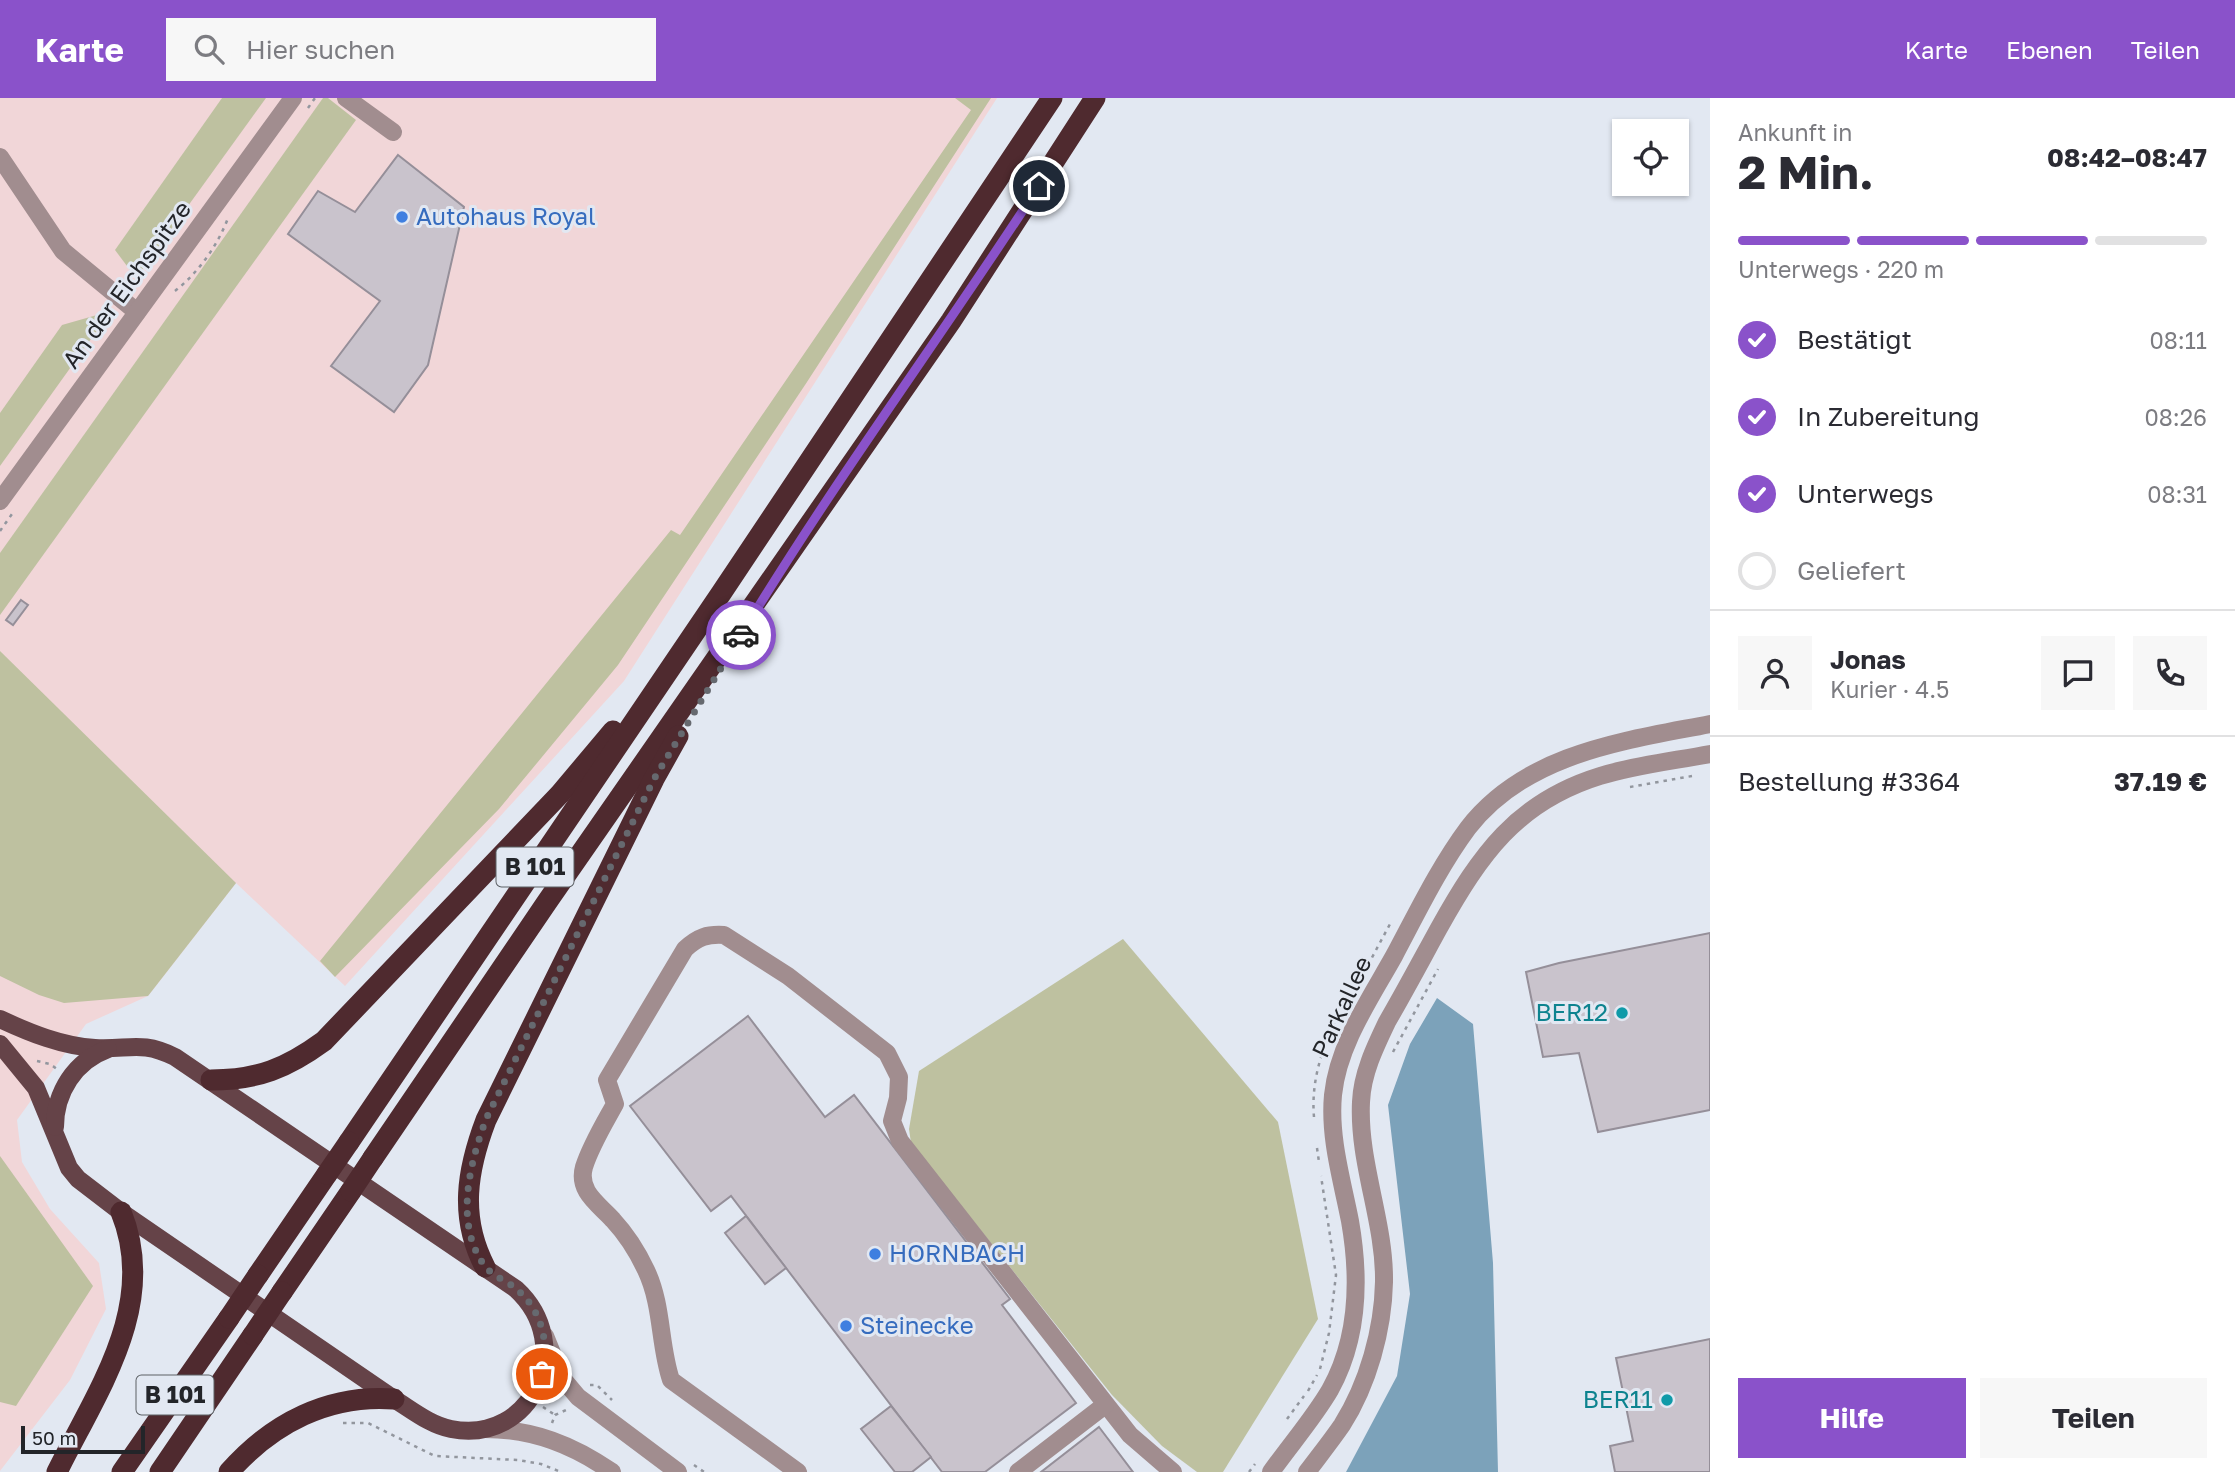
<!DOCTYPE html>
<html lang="de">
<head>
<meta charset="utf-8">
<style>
	:root { --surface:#fff; --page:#f7f7f7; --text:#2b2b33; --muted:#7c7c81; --line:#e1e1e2; --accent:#8a52ca }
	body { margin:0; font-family:"Golos Text",sans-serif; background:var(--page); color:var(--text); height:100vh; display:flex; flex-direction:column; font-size:26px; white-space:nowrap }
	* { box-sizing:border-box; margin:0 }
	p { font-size:23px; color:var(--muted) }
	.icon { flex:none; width:38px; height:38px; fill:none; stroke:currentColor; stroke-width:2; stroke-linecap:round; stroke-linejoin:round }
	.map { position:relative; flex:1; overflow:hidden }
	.side { display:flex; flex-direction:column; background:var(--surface); width:525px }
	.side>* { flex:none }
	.buttons { position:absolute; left:1612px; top:21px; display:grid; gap:14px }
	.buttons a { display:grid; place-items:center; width:77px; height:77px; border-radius:0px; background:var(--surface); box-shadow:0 2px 5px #0004; font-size:35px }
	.scale { position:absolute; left:21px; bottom:18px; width:124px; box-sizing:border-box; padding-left:7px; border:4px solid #232529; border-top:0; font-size:19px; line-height:24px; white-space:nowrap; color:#232529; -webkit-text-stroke:5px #e2e8f2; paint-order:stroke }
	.pin { position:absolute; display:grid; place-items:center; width:60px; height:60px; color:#fff; margin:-30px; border:4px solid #fff; border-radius:50%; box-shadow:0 2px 7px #0007 }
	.courier { position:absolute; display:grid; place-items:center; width:70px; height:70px; margin:-35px; border:5px solid #8a52ca; border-radius:50%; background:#fff; color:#222; box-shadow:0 2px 9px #0007 }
	.overview em { font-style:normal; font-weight:700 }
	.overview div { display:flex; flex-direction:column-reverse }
	.overview { display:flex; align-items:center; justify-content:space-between; height:119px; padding:0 28px }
	h1 { font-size:46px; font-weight:700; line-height:52px }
	.bar { display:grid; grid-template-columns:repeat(4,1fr); gap:10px 7px; align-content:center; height:84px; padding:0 28px }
	.bar i { height:9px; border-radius:5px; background:var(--line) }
	.bar .active { background:var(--accent) }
	.bar p { grid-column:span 4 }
	.line { display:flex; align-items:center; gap:18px; padding:0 28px; border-top:2px solid var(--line) }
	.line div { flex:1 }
	.round { display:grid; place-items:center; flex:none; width:74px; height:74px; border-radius:0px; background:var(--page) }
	ol { padding:0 28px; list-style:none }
	li { display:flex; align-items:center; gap:21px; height:77px }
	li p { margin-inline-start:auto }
	li .icon { padding:7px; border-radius:50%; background:var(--accent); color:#fff; stroke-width:4 }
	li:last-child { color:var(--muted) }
	li i { width:38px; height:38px; border:4px solid var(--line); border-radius:50% }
	.primary-button { display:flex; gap:14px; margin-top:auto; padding:14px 28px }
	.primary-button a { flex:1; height:80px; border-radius:0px; background:var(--accent); color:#fff; font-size:28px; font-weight:700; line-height:80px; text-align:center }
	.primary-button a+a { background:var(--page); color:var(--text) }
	header { display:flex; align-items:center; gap:42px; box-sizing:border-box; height:98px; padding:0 35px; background:var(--accent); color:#fff }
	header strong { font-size:33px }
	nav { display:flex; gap:38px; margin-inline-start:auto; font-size:24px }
	.search { width:490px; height:63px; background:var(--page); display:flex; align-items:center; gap:18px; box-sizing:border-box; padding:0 24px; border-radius:0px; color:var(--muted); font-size:26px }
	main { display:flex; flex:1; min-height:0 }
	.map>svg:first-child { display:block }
</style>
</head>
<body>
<header>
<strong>Karte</strong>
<div class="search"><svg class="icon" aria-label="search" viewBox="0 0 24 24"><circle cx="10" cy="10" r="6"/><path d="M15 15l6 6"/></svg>Hier suchen</div>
<nav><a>Karte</a><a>Ebenen</a><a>Teilen</a></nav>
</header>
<main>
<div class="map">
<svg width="1710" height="1374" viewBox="0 0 1710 1374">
	<rect width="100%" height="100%" fill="#e2e8f2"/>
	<polygon fill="#f1d6d8" points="0,0 997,0 624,583 345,888 236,785 148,898 86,926 17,1022 22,1064 50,1111 99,1165 106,1211 70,1282 0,1373"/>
	<g fill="#bec1a0">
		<polygon points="222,0 266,0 136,180 115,152"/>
		<polygon points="323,0 328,0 356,22 0,517 0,455"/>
		<polygon points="955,0 991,0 807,284 618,567 499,711 335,879 320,863 671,432 680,437 971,12"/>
		<polygon points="111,213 0,368 0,315 62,227"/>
		<polygon points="0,553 236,785 148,898 64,905 39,897 0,878"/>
		<polygon points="1123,841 1278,1024 1318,1221 1223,1374 1197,1374 1162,1348 1112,1297 911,1045 909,1031 919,973"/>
		<polygon points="0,1058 93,1188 16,1308 0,1304"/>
	</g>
	<polygon fill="#7ca2ba" points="1437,900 1473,926 1493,1165 1498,1374 1346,1374 1397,1278 1410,1196 1388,1007 1410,946"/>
	<g fill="#c9c3cc" stroke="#958f99" stroke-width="2">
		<polygon points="398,57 464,109 428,267 394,314 331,268 380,203 288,136 318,93 355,114"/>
		<polygon points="21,502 28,507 13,527 6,522"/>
		<polygon points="1710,835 1710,1012 1598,1034 1579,955 1543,959 1526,874 1559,865"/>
		<polygon points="748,918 825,1019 854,997 1010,1201 1002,1207 1076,1305 985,1374 942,1374 731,1098 711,1113 630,1008"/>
		<polygon points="746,1118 786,1170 765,1186 725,1135"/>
		<polygon points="1710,1241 1710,1374 1615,1374 1610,1348 1633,1343 1616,1260"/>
		<polygon points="891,1308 931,1359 912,1374 895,1374 861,1331"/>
		<polygon points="1099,1329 1133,1374 1041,1374"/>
	</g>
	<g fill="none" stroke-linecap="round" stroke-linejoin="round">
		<g stroke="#92969e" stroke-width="2.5" stroke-dasharray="3.5 5" stroke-linecap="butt">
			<polyline points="308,10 315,0"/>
			<path d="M175 193C198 175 218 147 228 120"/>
			<polyline points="0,433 12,416"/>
			<polyline points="1630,689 1692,678"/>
			<polyline points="1368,867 1390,826"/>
			<polyline points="1393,954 1438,871"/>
			<polyline points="37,963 50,966 57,971"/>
			<path d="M1314 1019C1311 985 1321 951 1337 922"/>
			<polyline points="1317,1050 1319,1064"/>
			<polyline points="1320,1271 1329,1235 1336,1177 1321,1078"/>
			<polyline points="590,1287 597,1287 612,1302"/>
			<polyline points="1308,1293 1317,1277"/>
			<polyline points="543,1309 555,1317"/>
			<polyline points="1287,1321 1304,1298"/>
			<polyline points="343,1325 368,1325 435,1358 518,1362 541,1366 561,1374"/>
			<polyline points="552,1325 555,1317 566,1312"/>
			<polyline points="694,1367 704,1374"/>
			<polyline points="1249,1374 1255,1366"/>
		</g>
		<g stroke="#a18d8f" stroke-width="18">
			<polyline points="346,0 393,34"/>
			<polyline points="0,59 63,153 137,214"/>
			<polyline points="0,403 293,0"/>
			<polyline points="545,1238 562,1280 578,1299 678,1374"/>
			<path d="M485 1331C533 1331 573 1347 612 1374"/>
			<path d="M798 1374 671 1282C659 1246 663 1208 646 1172 638 1155 626 1136 613 1122 600 1107 577 1094 584 1069 591 1047 604 1026 615 1006L607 982 685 851C698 839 707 836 724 837L788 878 887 955 899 979 898 1000 892 1023 900 1043 1130 1337 1173 1374"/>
			<polyline points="1018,1374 1105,1307"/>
			<path d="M1271 1374C1290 1347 1313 1321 1330 1292 1359 1240 1360 1180 1350 1123 1342 1082 1329 1039 1333 997 1338 947 1370 901 1394 858 1417 815 1439 769 1468 730 1526 655 1624 643 1710 626"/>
			<path d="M1307 1374C1319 1358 1331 1343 1342 1327 1368 1286 1383 1232 1384 1184 1385 1124 1358 1065 1361 1004 1362 976 1375 949 1387 924 1405 893 1422 861 1439 830 1480 757 1516 704 1600 678 1636 667 1673 663 1710 656"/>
		</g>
		<g stroke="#654348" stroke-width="18">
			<path d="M0 921C30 935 62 948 95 950 129 952 141 942 175 959L516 1191C577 1247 533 1347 451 1331 430 1327 412 1312 394 1301L121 1114 78 1081 69 1070 36 990 0 946"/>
			<path d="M55 1029C55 994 75 963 108 951"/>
		</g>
		<g stroke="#4f2a2f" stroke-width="21">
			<path d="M211 982C258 982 287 970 324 943L560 696 613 633"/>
			<polyline points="349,1044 722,494 1052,0"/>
			<polyline points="373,1060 547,804 951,223 1095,0"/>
			<path d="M485 1169C459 1119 467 1072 486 1022L654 681 678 638"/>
			<polyline points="258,1177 327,1076"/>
			<polyline points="282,1194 351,1093"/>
			<path d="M57 1374C97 1293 159 1207 121 1114"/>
			<polyline points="122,1374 229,1220"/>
			<polyline points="160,1374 253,1237"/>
			<path d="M229 1374C272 1325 329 1296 394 1301"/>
		</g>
		<g stroke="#4f2a2f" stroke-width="21">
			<polyline points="327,1076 349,1044"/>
			<polyline points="351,1093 373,1060"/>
			<polyline points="229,1220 258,1177"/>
			<polyline points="253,1237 282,1194"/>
		</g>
	</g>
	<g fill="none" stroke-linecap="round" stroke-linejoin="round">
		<path stroke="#66696f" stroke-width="7" stroke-dasharray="0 12.6" d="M542 1276C550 1243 541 1210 514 1189 504 1182 490 1176 484 1167 454 1125 470 1065 486 1021L654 681 741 537"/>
		<path stroke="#8a52ca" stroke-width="9" d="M741 537C834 383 941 239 1039 88"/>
	</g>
	<g fill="#3f7fe0" stroke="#e2e8f2" stroke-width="2.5">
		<circle cx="402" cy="119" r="7"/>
		<circle cx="875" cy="1156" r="7"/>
		<circle cx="846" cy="1228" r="7"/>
	</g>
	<g fill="#0f9aa8" stroke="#e2e8f2" stroke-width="2.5">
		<circle cx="1622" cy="915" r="7"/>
		<circle cx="1667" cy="1302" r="7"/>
	</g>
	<g text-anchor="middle" stroke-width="6" stroke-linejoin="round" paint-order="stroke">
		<g fill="#e2e8f2" stroke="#5c6065" stroke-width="2">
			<rect x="496.5" y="749.5" width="77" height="39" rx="5"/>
			<rect x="136.5" y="1277.5" width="77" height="39" rx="5"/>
		</g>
		<g font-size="23" font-weight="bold" fill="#232529">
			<text x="535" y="777">B 101</text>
			<text x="175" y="1305">B 101</text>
		</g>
		<g font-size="24" fill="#366cbe" stroke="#e2e8f2" text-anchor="start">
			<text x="416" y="127">Autohaus Royal</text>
			<text x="889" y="1164">HORNBACH</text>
			<text x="860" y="1236">Steinecke</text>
		</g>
		<g font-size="24" fill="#232529" stroke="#e2e8f2">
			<text transform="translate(127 187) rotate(-54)" y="8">An der Eichspitze</text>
			<text transform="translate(1342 909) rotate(-65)" y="8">Parkallee</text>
		</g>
		<g font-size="24" fill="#0d838f" stroke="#e2e8f2" text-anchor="end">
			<text x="1608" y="923">BER12</text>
			<text x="1653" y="1310">BER11</text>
		</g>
	</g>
</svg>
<div class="buttons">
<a><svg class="icon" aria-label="locate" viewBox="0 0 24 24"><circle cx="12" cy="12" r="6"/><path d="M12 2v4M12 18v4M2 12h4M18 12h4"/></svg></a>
</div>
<div class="scale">50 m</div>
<div class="pin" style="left:542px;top:1276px;background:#ea580c"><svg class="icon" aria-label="bag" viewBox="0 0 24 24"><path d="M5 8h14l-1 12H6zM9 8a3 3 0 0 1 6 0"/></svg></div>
<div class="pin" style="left:1039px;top:88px;background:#1f2937"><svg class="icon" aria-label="home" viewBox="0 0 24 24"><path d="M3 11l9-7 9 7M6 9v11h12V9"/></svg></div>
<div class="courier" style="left:741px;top:537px"><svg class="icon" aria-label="car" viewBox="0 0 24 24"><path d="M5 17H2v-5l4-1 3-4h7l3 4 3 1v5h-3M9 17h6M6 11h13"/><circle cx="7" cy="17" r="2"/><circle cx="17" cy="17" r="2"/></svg></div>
</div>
<section class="side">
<div class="overview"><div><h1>2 Min.</h1><p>Ankunft in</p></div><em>08:42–08:47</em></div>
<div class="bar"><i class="active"></i><i class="active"></i><i class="active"></i><i></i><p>Unterwegs · 220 m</p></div>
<ol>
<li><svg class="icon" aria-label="check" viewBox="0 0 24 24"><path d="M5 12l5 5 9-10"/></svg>Bestätigt<p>08:11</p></li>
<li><svg class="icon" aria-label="check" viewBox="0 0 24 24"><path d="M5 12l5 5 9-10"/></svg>In Zubereitung<p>08:26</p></li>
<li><svg class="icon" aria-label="check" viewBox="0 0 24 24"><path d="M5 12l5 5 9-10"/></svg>Unterwegs<p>08:31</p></li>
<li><i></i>Geliefert</li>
</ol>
<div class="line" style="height:126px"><a class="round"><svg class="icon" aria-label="person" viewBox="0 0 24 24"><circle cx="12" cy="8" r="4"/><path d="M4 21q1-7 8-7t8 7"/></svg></a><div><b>Jonas</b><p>Kurier · 4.5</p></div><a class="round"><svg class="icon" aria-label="chat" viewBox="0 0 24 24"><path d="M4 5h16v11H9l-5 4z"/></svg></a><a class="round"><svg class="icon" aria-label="phone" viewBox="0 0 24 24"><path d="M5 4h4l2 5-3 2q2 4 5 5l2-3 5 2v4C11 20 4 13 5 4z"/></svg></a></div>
<div class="line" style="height:91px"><div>Bestellung #3364</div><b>37.19 €</b></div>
<div class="primary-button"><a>Hilfe</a><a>Teilen</a></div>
</section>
</main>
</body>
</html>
